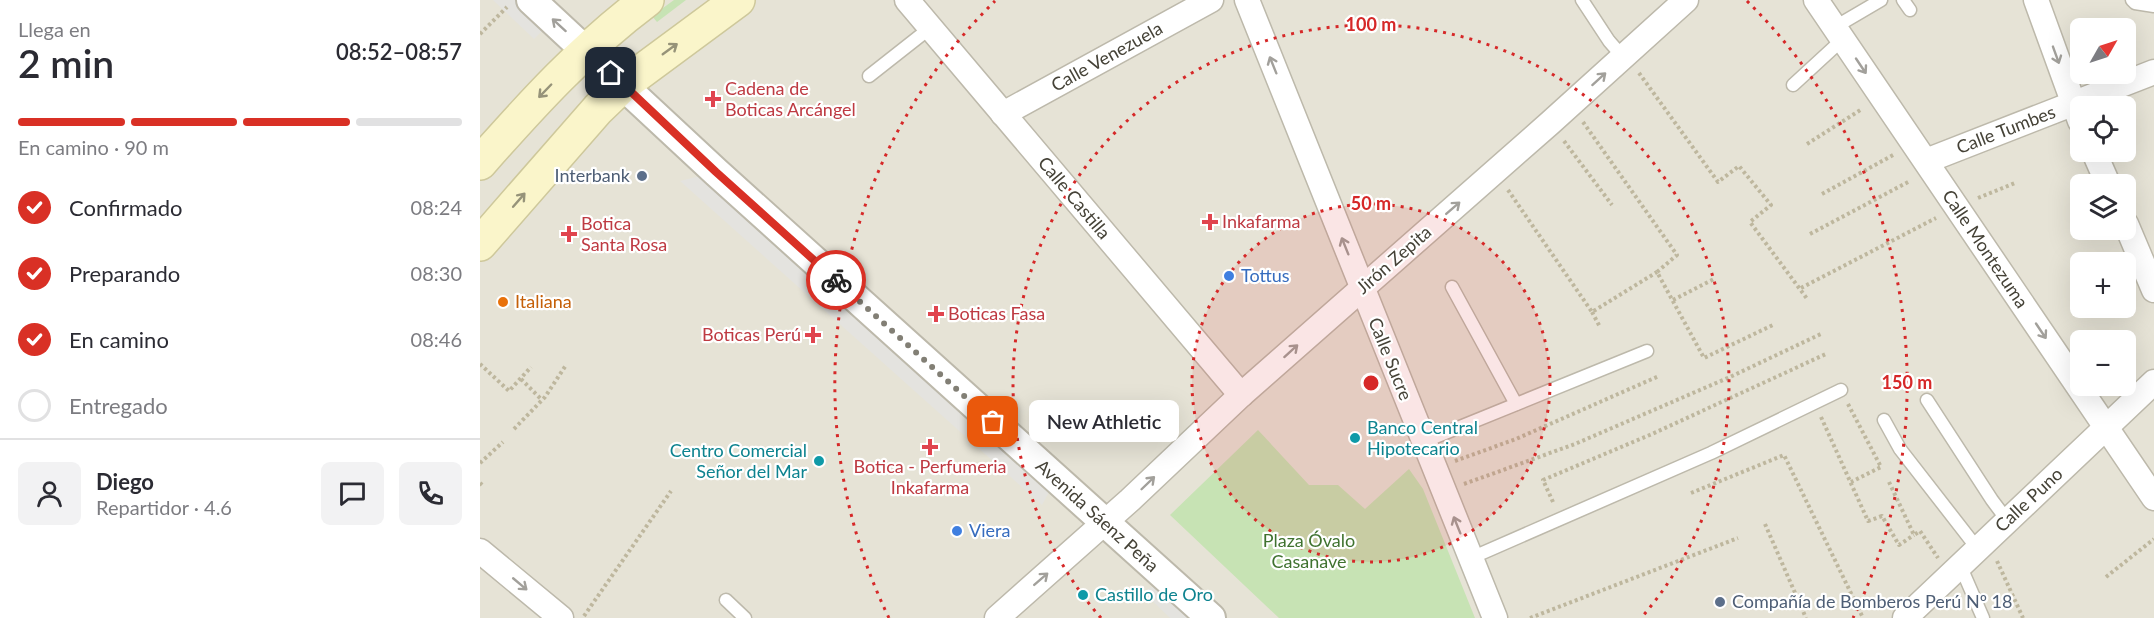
<!DOCTYPE html>
<html lang="es">
<head>
<meta charset="utf-8">
<style>
	:root { --surface:#fff; --page:#f2f2f3; --text:#2b2b33; --muted:#7c7c81; --line:#e1e1e2; --accent:#d93025 }
	body { margin:0; font-family:Lato,sans-serif; background:var(--page); color:var(--text); height:100vh; display:flex; flex-direction:column; font-size:22px; white-space:nowrap }
	* { box-sizing:border-box; margin:0 }
	p { font-size:20px; color:var(--muted) }
	.icon { flex:none; width:33px; height:33px; fill:none; stroke:currentColor; stroke-width:2; stroke-linecap:round; stroke-linejoin:round }
	.map { position:relative; flex:1; overflow:hidden }
	.panel { display:flex; flex-direction:column; background:var(--surface); width:480px }
	.panel>* { flex:none }
	.needle { width:39px; rotate:51deg }
	.buttons { position:absolute; left:1590px; top:18px; display:grid; gap:12px }
	.buttons a { display:grid; place-items:center; width:66px; height:66px; border-radius:9px; background:var(--surface); box-shadow:0 6px 24px #0002; font-size:30px }
	.pin { position:absolute; display:grid; place-items:center; width:51px; height:51px; color:#fff; margin:-26px; border-radius:12px; box-shadow:0 3px 9px #0006 }
	.courier { position:absolute; display:grid; place-items:center; width:60px; height:60px; margin:-30px; border:4px solid #d93025; border-radius:50%; background:#fff; color:#222; box-shadow:0 2px 8px #0007 }
	.bubble { position:absolute; height:42px; border-radius:9px; background:var(--surface); box-shadow:0 6px 24px #0002; font-size:20px; font-weight:600; line-height:42px; text-align:center }
	.overview em { font-style:normal; font-weight:600 }
	.overview div { display:flex; flex-direction:column-reverse }
	.overview { display:flex; align-items:center; justify-content:space-between; height:102px; padding:0 18px }
	h1 { font-size:39px; font-weight:600; line-height:45px }
	.bar { display:grid; grid-template-columns:repeat(4,1fr); gap:9px 6px; align-content:center; height:72px; padding:0 18px }
	.bar i { height:8px; border-radius:4px; background:var(--line) }
	.bar .selected { background:var(--accent) }
	.bar p { grid-column:span 4 }
	.line { display:flex; align-items:center; gap:15px; padding:0 18px; border-top:2px solid var(--line) }
	.line div { flex:1 }
	.round { display:grid; place-items:center; flex:none; width:63px; height:63px; border-radius:9px; background:var(--page) }
	ol { padding:0 18px; list-style:none }
	li { display:flex; align-items:center; gap:18px; height:66px }
	li p { margin-inline-start:auto }
	li .icon { padding:6px; border-radius:50%; background:var(--accent); color:#fff; stroke-width:4 }
	li:last-child { color:var(--muted) }
	li i { width:33px; height:33px; border:3px solid var(--line); border-radius:50% }
	main { display:flex; flex:1; min-height:0 }
	.map>svg:first-child { display:block }
</style>
</head>
<body>
<main>
<section class="panel">
<div class="overview"><div><h1>2 min</h1><p>Llega en</p></div><em>08:52–08:57</em></div>
<div class="bar"><i class="selected"></i><i class="selected"></i><i class="selected"></i><i></i><p>En camino · 90 m</p></div>
<ol>
<li><svg class="icon" aria-label="check" viewBox="0 0 24 24"><path d="M5 12l5 5 9-10"/></svg>Confirmado<p>08:24</p></li>
<li><svg class="icon" aria-label="check" viewBox="0 0 24 24"><path d="M5 12l5 5 9-10"/></svg>Preparando<p>08:30</p></li>
<li><svg class="icon" aria-label="check" viewBox="0 0 24 24"><path d="M5 12l5 5 9-10"/></svg>En camino<p>08:46</p></li>
<li><i></i>Entregado</li>
</ol>
<div class="line" style="height:108px"><a class="round"><svg class="icon" aria-label="person" viewBox="0 0 24 24"><circle cx="12" cy="8" r="4"/><path d="M4 21q1-7 8-7t8 7"/></svg></a><div><b>Diego</b><p>Repartidor · 4.6</p></div><a class="round"><svg class="icon" aria-label="chat" viewBox="0 0 24 24"><path d="M4 5h16v11H9l-5 4z"/></svg></a><a class="round"><svg class="icon" aria-label="phone" viewBox="0 0 24 24"><path d="M5 4h4l2 5-3 2q2 4 5 5l2-3 5 2v4C11 20 4 13 5 4z"/></svg></a></div>
</section>
<div class="map">
<svg width="1674" height="618" viewBox="0 0 1674 618">
	<rect width="100%" height="100%" fill="#f2f1e8"/>
	<path fill="#e6e3d6" fill-rule="evenodd" d="M0 0H1674V618H0ZM1600 28H1646V74H1600ZM1600 106H1646V152H1600ZM1600 184H1646V230H1600ZM1600 262H1646V308H1600ZM1600 340H1646V386H1600Z"/>
	<g fill="#c7e3b4">
		<polygon points="194,0 206,0 177,22 172,16"/>
		<polygon points="778,430 829,485 858,485 885,509 929,469 943,489 995,618 799,618 690,515"/>
	</g>
	<g fill="#e4e3df">
		<polygon points="13,0 38,0 66,27 54,39"/>
		<polygon points="236,172 576,479 562,505 200,181"/>
		<polygon points="687,579 731,618 690,618 663,592"/>
	</g>
	<g fill="none" stroke-linecap="round" stroke-linejoin="round">
		<g stroke="#bdb9ab" stroke-width="15">
			<g id="service">
				<polyline points="1102,0 1129,41 1143,57"/>
				<polyline points="1423,0 1430,10"/>
				<polyline points="1652,0 1655,3 1674,6"/>
				<polyline points="1355,27 1401,0"/>
				<polyline points="389,76 450,28"/>
				<polyline points="1313,85 1363,39"/>
				<polyline points="972,287 1036,404"/>
				<polyline points="1447,400 1512,500 1527,520"/>
				<polyline points="1404,420 1420,449 1497,548"/>
				<polyline points="943,442 1167,351"/>
				<polyline points="991,558 1231,453 1361,390"/>
				<polyline points="1480,565 1503,618"/>
				<polyline points="246,600 265,618"/>
			</g>
		</g>
		<g stroke="#bdb9ab" stroke-width="27">
			<g id="minor">
				<polyline points="427,0 761,395"/>
				<polyline points="767,0 1015,618"/>
				<polyline points="1336,0 1674,498"/>
				<polyline points="1556,0 1600,121"/>
				<polyline points="523,114 731,0"/>
				<polyline points="1614,152 1628,184"/>
				<polyline points="1446,161 1674,72"/>
				<polyline points="1646,224 1674,290"/>
				<polyline points="0,551 81,618"/>
				<polyline points="517,618 650,500 761,395 1070,123 1206,0"/>
				<polyline points="1425,618 1674,382"/>
			</g>
		</g>
		<g stroke="#bdb9ab" stroke-width="32">
			<polyline id="tertiary" points="51,0 236,172 731,618"/>
		</g>
		<g stroke="#cec89b" stroke-width="36">
			<g id="secondary">
				<path d="M0 163C52 104 104 47 167 0"/>
				<polyline points="0,244 118,109 143,85 258,0"/>
			</g>
		</g>
		<g stroke="#beb79e" stroke-width="4" stroke-dasharray="3 3" stroke-linecap="butt">
			<polyline points="0,34 27,7"/>
			<polyline points="1159,73 1238,182 1259,166 1291,205 1270,222 1328,300"/>
			<polyline points="1103,122 1197,255 1177,272 1224,358 1295,324"/>
			<polyline points="1084,141 1132,205"/>
			<polyline points="1327,144 1382,109"/>
			<polyline points="1028,190 1112,312 1177,272"/>
			<polyline points="1342,194 1415,154"/>
			<polyline points="1498,198 1535,183"/>
			<polyline points="1330,234 1430,181"/>
			<polyline points="1321,288 1456,218"/>
			<polyline points="1193,300 1234,279"/>
			<polyline points="1112,312 1120,327"/>
			<polyline points="0,364 29,391 51,367"/>
			<polyline points="41,379 62,400"/>
			<polyline points="1368,404 1401,467 1371,482"/>
			<polyline points="1341,417 1388,521 1402,516 1419,545 1434,535"/>
			<polyline points="34,429 65,397 86,365"/>
			<polyline points="975,461 1036,439 1179,376"/>
			<polyline points="0,463 23,442"/>
			<polyline points="1409,482 1434,535 1440,531 1458,558"/>
			<polyline points="0,483 2,485"/>
			<polyline points="984,484 1095,444 1250,377 1343,333"/>
			<polyline points="1211,493 1304,455 1383,618"/>
			<polyline points="1073,502 1063,480 1172,434 1346,354"/>
			<polyline points="1285,524 1326,618"/>
			<polyline points="1517,561 1543,618"/>
			<polyline points="1626,577 1674,539"/>
			<polyline points="104,616 191,491"/>
			<polyline points="1050,618 1258,538"/>
		</g>
		<use href="#service" stroke="#fff" stroke-width="12"/>
		<use href="#minor" stroke="#fff" stroke-width="24"/>
		<use href="#tertiary" stroke="#fff" stroke-width="28"/>
		<use href="#secondary" stroke="#faf5ca" stroke-width="33"/>
	</g>
	<defs><path id="oneway-shaft" d="M-6 0H5M1.5-3L5.5 0L1.5 3" fill="none" stroke-width="1.6" stroke-linecap="round" stroke-linejoin="round" transform="scale(1.5)"/></defs>
	<g stroke="#a2a09b">
		<use href="#oneway-shaft" transform="translate(79 25) rotate(-138)"/>
		<use href="#oneway-shaft" transform="translate(1576 55) rotate(70)"/>
		<use href="#oneway-shaft" transform="translate(793 65) rotate(-112)"/>
		<use href="#oneway-shaft" transform="translate(1381 66) rotate(56)"/>
		<use href="#oneway-shaft" transform="translate(1119 79) rotate(-42)"/>
		<use href="#oneway-shaft" transform="translate(973 208) rotate(-41)"/>
		<use href="#oneway-shaft" transform="translate(865 246) rotate(-112)"/>
		<use href="#oneway-shaft" transform="translate(1561 331) rotate(56)"/>
		<use href="#oneway-shaft" transform="translate(811 351) rotate(-42)"/>
		<use href="#oneway-shaft" transform="translate(668 483) rotate(-44)"/>
		<use href="#oneway-shaft" transform="translate(977 525) rotate(-112)"/>
		<use href="#oneway-shaft" transform="translate(561 579) rotate(-41)"/>
		<use href="#oneway-shaft" transform="translate(40 584) rotate(40)"/>
	</g>
	<g stroke="#969379">
		<use href="#oneway-shaft" transform="translate(190 49) rotate(-36)"/>
		<use href="#oneway-shaft" transform="translate(65 91) rotate(134)"/>
		<use href="#oneway-shaft" transform="translate(39 200) rotate(-49)"/>
	</g>
	<g fill="none" stroke-linecap="round" stroke-linejoin="round">
		<polyline stroke="#827f75" stroke-width="6" stroke-dasharray="0 10.8" points="356,280 513,422"/>
		<polyline stroke="#d93025" stroke-width="8" points="131,73 236,172 356,280"/>
	</g>
	<circle cx="891" cy="383" r="179" fill="#d62828" fill-opacity=".12"/>
	<g fill="none" stroke="#d62828" stroke-width="3" stroke-dasharray="3 6">
		<circle cx="891" cy="383" r="179"/>
		<path d="M621 618A358 358 0 1 1 1161 618"/>
		<path d="M409 618A536 536 0 0 1 515 1M1267 1A536 536 0 0 1 1373 618"/>
	</g>
	<g fill="#e0444e" stroke="#fff" stroke-width="2">
		<path d="M230 90h6v6h6v6h-6v6h-6v-6h-6v-6h6z"/>
		<path d="M727 213h6v6h6v6h-6v6h-6v-6h-6v-6h6z"/>
		<path d="M86 225h6v6h6v6h-6v6h-6v-6h-6v-6h6z"/>
		<path d="M453 305h6v6h6v6h-6v6h-6v-6h-6v-6h6z"/>
		<path d="M330 326h6v6h6v6h-6v6h-6v-6h-6v-6h6z"/>
		<path d="M447 438h6v6h6v6h-6v6h-6v-6h-6v-6h6z"/>
	</g>
	<g fill="#5c6f8a" stroke="#fff" stroke-width="2">
		<circle cx="162" cy="176" r="6"/>
		<circle cx="1240" cy="602" r="6"/>
	</g>
	<g fill="#3f7fe0" stroke="#fff" stroke-width="2">
		<circle cx="749" cy="276" r="6"/>
		<circle cx="477" cy="531" r="6"/>
	</g>
	<circle fill="#e8710a" stroke="#fff" stroke-width="2" cx="23" cy="302" r="6"/>
	<g fill="#0f9aa8" stroke="#fff" stroke-width="2">
		<circle cx="875" cy="438" r="6"/>
		<circle cx="339" cy="461" r="6"/>
		<circle cx="603" cy="595" r="6"/>
	</g>
	<g text-anchor="middle" stroke-width="4.5" stroke-linejoin="round" paint-order="stroke">
		<g font-size="18" fill="#454237" stroke="#fff">
			<text transform="translate(627 57) rotate(-29)" y="6">Calle Venezuela</text>
			<text transform="translate(1526 130) rotate(-21)" y="6">Calle Tumbes</text>
			<text transform="translate(594 198) rotate(50)" y="6">Calle Castilla</text>
			<text transform="translate(1505 249) rotate(56)" y="6">Calle Montezuma</text>
			<text transform="translate(914 260) rotate(-41)" y="6">Jirón Zepita</text>
			<text transform="translate(910 359) rotate(68)" y="6">Calle Sucre</text>
			<text transform="translate(1549 500) rotate(-43)" y="6">Calle Puno</text>
			<text transform="translate(617 516) rotate(42)" y="6">Avenida Sáenz Peña</text>
		</g>
		<g font-size="18" fill="#be3a42" stroke="#fff" text-anchor="start">
			<text x="245" y="95">Cadena de<tspan x="245" dy="21">Boticas Arcángel</tspan></text>
			<text x="742" y="228">Inkafarma</text>
			<text x="101" y="230">Botica<tspan x="101" dy="21">Santa Rosa</tspan></text>
			<text x="468" y="320">Boticas Fasa</text>
			<text x="321" y="341" text-anchor="end">Boticas Perú</text>
			<text x="450" y="473" text-anchor="middle">Botica - Perfumeria<tspan x="450" dy="21">Inkafarma</tspan></text>
		</g>
		<g font-size="18" fill="#4e5e75" stroke="#fff" text-anchor="end">
			<text x="150" y="182">Interbank</text>
			<text x="1252" y="608" text-anchor="start">Compañía de Bomberos Perú Nº 18</text>
		</g>
		<g font-size="18" fill="#366cbe" stroke="#fff" text-anchor="start">
			<text x="761" y="282">Tottus</text>
			<text x="489" y="537">Viera</text>
		</g>
		<g font-size="18" fill="#c56008" stroke="#fff" text-anchor="start">
			<text x="35" y="308">Italiana</text>
		</g>
		<g font-size="18" fill="#0d838f" stroke="#fff" text-anchor="start">
			<text x="887" y="434">Banco Central<tspan x="887" dy="21">Hipotecario</tspan></text>
			<text x="327" y="457" text-anchor="end">Centro Comercial<tspan x="327" dy="21">Señor del Mar</tspan></text>
			<text x="615" y="601">Castillo de Oro</text>
		</g>
		<g font-size="18" fill="#3f722f" stroke="#fff">
			<text x="829" y="547">Plaza Óvalo<tspan x="829" dy="21">Casanave</tspan></text>
		</g>
	</g>
	<circle cx="891" cy="383" r="9" fill="#d62828" stroke="#fff" stroke-width="3"/>
	<g font-size="18" text-anchor="middle" font-weight="bold" fill="#d62828" stroke="#fff" stroke-width="4.5" stroke-linejoin="round" paint-order="stroke">
		<text x="891" y="31">100 m</text>
		<text x="891" y="210">50 m</text>
		<text x="1427" y="389">150 m</text>
	</g>
</svg>
<div class="buttons">
<a><svg class="needle" viewBox="-14 -14 28 28"><path d="M0-13l5 13h-10z" fill="#e53935"/><path d="M0 13l5-13h-10z" fill="#7c7c81"/></svg></a>
<a><svg class="icon" aria-label="locate" viewBox="0 0 24 24"><circle cx="12" cy="12" r="6"/><path d="M12 2v4M12 18v4M2 12h4M18 12h4"/></svg></a>
<a><svg class="icon" aria-label="layers" viewBox="0 0 24 24"><path d="M12 4l9 5-9 5-9-5zM3 14l9 5 9-5"/></svg></a>
<a>+</a>
<a>−</a>
</div>
<div class="pin" style="left:513px;top:422px;background:#ea580c"><svg class="icon" aria-label="bag" viewBox="0 0 24 24"><path d="M5 8h14l-1 12H6zM9 8a3 3 0 0 1 6 0"/></svg></div>
<div class="pin" style="left:131px;top:73px;background:#1f2937"><svg class="icon" aria-label="home" viewBox="0 0 24 24"><path d="M3 11l9-7 9 7M6 9v11h12V9"/></svg></div>
<div class="courier" style="left:356px;top:280px"><svg class="icon" aria-label="bike" viewBox="0 0 24 24"><circle cx="6" cy="16" r="4"/><circle cx="18" cy="16" r="4"/><path d="M6 16l4-8h5l3 8M10 8l3 8H6M13 5h3"/></svg></div>
<div class="bubble" style="left:549px;top:400px;width:150px">New Athletic</div>
</div>
</main>
</body>
</html>
